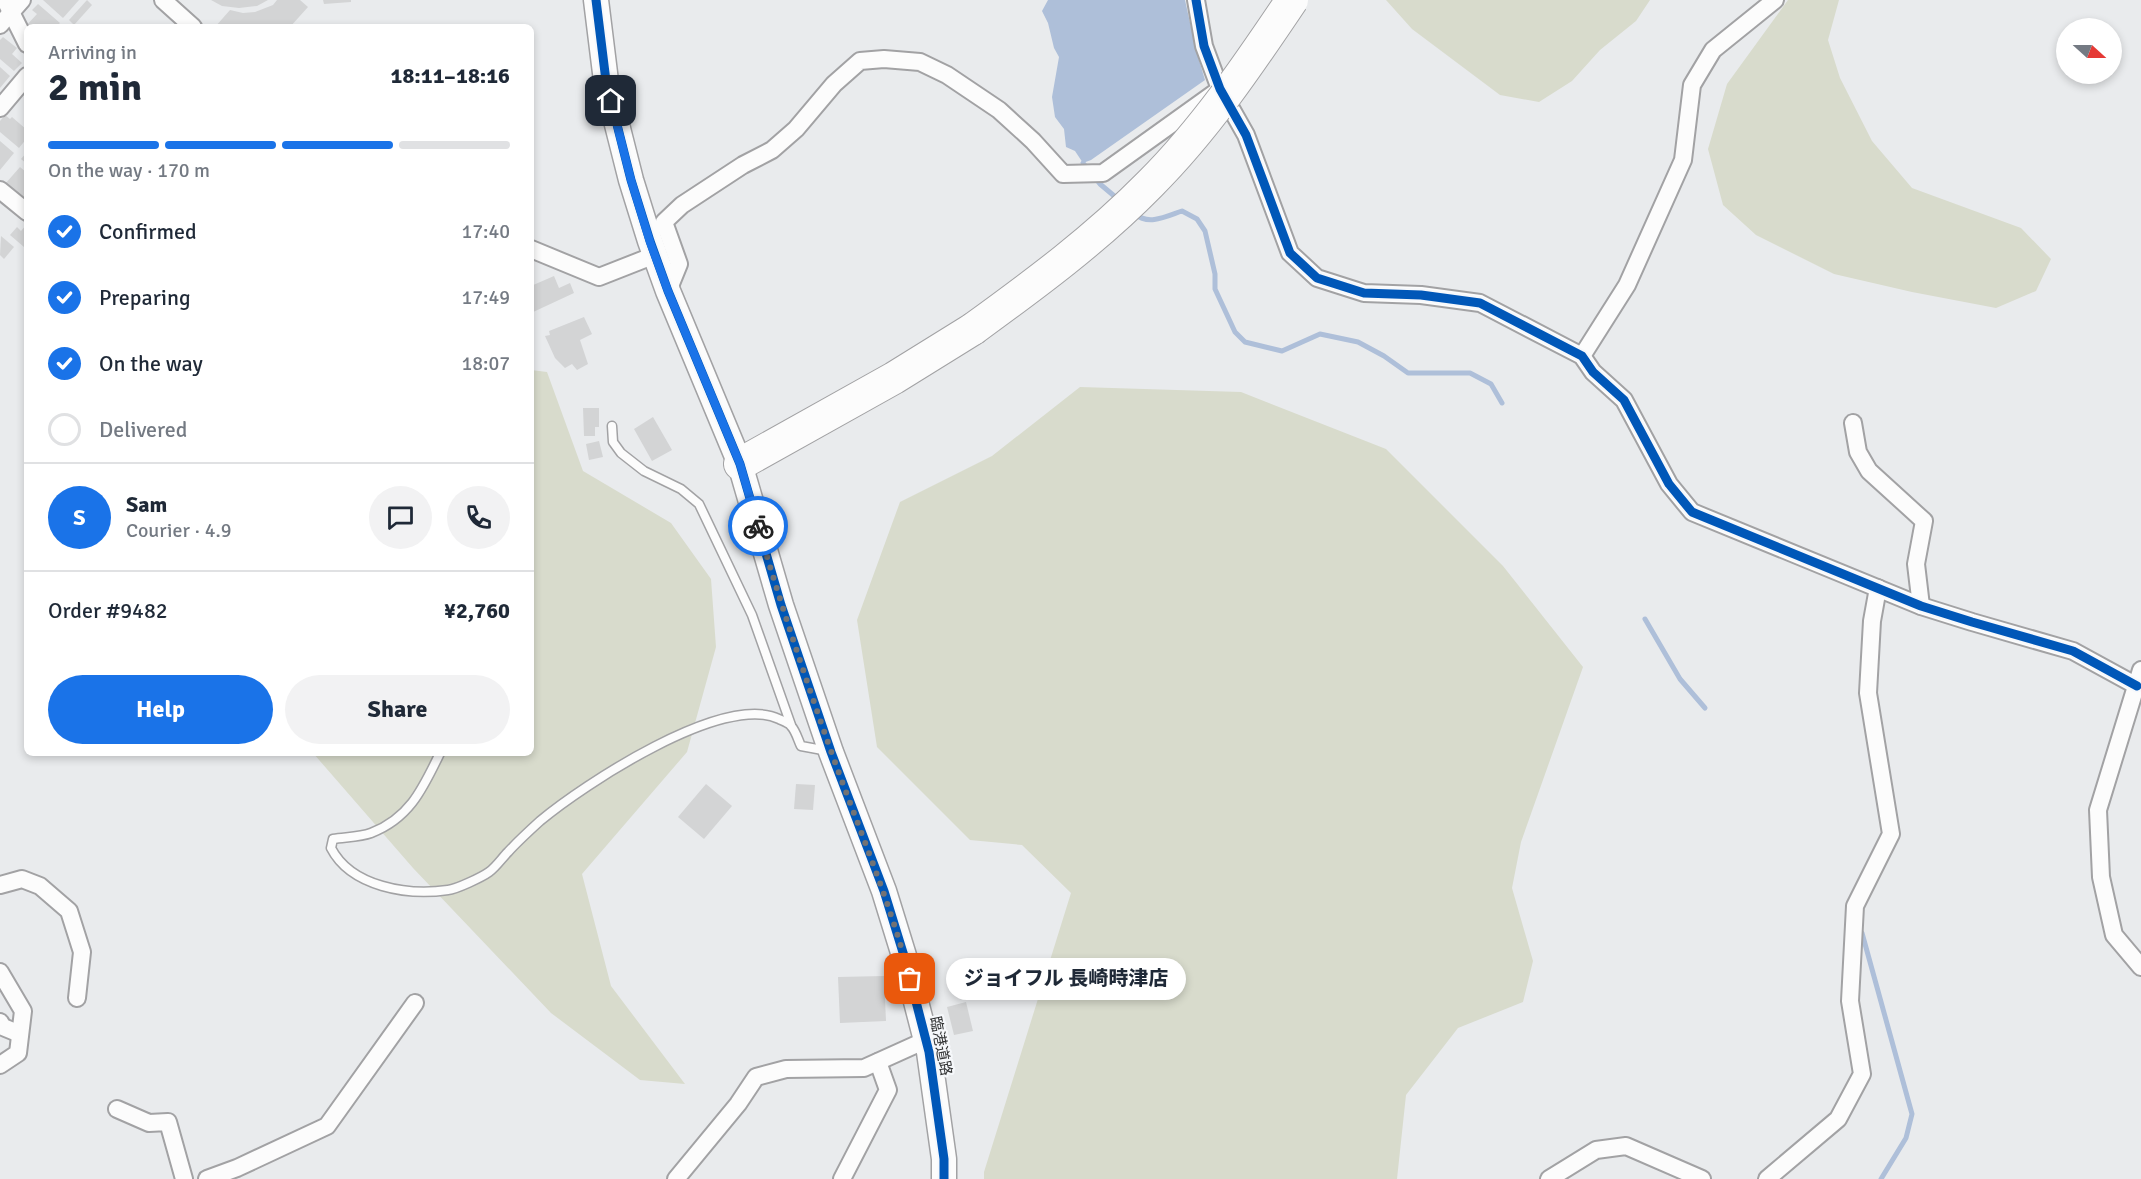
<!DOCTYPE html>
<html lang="en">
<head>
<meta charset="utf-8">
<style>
	:root { --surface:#fff; --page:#f2f2f3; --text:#1f2937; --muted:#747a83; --line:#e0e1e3; --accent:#1a73e8 }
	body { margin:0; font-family:Signika,"Noto Sans JP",sans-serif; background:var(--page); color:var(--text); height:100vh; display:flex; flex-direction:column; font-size:22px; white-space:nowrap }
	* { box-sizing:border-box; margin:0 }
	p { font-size:20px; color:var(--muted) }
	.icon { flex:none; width:33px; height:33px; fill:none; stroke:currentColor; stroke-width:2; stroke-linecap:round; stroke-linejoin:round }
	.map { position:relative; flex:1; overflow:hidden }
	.drawer { position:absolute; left:24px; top:24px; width:510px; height:732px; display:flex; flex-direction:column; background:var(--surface); border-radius:9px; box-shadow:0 3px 9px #0003 }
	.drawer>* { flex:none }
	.needle { width:39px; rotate:111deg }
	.fabs { position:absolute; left:2056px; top:18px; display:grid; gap:12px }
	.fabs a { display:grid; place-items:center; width:66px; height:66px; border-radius:50%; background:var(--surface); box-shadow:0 3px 9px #0003; font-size:30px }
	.pin { position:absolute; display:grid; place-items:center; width:51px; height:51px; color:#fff; margin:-26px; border-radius:12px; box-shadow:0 3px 9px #0006 }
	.courier { position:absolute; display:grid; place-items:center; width:60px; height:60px; margin:-30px; border:4px solid #1a73e8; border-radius:50%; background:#fff; color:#222; box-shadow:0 2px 8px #0007 }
	.bubble { position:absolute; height:42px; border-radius:21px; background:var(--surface); box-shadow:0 3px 9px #0003; font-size:20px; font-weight:800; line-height:42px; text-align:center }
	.summary em { font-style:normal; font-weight:800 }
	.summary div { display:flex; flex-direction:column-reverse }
	.summary { display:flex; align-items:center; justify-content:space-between; height:102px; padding:0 24px }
	h1 { font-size:39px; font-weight:800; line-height:45px }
	.bar { display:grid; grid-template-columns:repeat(4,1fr); gap:9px 6px; align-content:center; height:72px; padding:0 24px }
	.bar i { height:8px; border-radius:4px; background:var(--line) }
	.bar .current { background:var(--accent) }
	.bar p { grid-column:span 4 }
	.line { display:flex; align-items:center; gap:15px; padding:0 24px; border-top:2px solid var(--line) }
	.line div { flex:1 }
	.round { display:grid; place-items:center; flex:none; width:63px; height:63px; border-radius:32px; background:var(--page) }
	ol { padding:0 24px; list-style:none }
	li { display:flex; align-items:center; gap:18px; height:66px }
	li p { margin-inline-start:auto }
	li .icon { padding:6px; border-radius:50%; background:var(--accent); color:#fff; stroke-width:4 }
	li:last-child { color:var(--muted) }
	li i { width:33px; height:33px; border:3px solid var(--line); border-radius:50% }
	.button { display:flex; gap:12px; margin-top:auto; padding:12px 24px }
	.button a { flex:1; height:69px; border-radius:36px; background:var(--accent); color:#fff; font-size:24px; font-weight:800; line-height:69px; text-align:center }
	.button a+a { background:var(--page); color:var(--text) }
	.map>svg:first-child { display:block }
</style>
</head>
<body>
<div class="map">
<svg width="2141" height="1179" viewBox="0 0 2141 1179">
	<rect width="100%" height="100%" fill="#e9ebed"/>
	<g fill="#d8dbcc">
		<polygon points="1386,0 1650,0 1636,21 1600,50 1572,81 1539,102 1500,95 1412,29"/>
		<polygon points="1788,0 1839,0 1828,40 1840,78 1872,141 1912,188 2021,228 2051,259 2036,291 1996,308 1912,292 1834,274 1756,235 1723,205 1708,149 1727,84"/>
		<polygon points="531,370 547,372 583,471 671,523 711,579 716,647 687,752 582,874 611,986 685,1084 640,1080 551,1013 413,868 313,753 531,753"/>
		<polygon points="1080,387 1241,392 1386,449 1503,566 1583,667 1521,842 1512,888 1533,961 1523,1002 1458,1028 1406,1095 1397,1179 984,1179 984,1172 1071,893 1022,845 970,840 877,747 857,620 900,502 992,456"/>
	</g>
	<polygon fill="#aebfd9" points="1048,0 1185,0 1196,50 1205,80 1091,160 1083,163 1075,151 1066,147 1064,129 1055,117 1052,97 1059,57 1054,48 1048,23 1042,11"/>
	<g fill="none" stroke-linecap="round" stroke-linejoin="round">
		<g stroke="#aebfd9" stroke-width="5">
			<polyline points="1083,163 1100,184 1119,200"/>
			<path d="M1135 214C1149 226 1167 216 1182 211L1197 219 1205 231 1215 274V289L1235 332 1245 342 1282 351 1320 334 1358 342 1384 356 1408 373H1470L1491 384 1502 403"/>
			<polyline points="1645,619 1680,679 1705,708"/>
			<polyline points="1862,933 1912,1114 1906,1138 1881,1179"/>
		</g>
	</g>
	<g fill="#d3d4d5">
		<polygon points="43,0 79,0 63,18"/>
		<polygon points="87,0 92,5 74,25 69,20"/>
		<polygon points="211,0 268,0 257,6 239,8 222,6"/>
		<polygon points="277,0 300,0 308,7 290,27 215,27 230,10 243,13 255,12 273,5"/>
		<polygon points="323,0 351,0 351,2 324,4"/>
		<polygon points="38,4 60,23 56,27 25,27 37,14 32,10"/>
		<polygon points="3,37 17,48 12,54 22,63 14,71 0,59 0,40"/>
		<polygon points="0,67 10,76 0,88"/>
		<polygon points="5,115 10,119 12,117 27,130 27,138 19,148 0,132 0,121"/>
		<polygon points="0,141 14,153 0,170"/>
		<polygon points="27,152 27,164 21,159"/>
		<polygon points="20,167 27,173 27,197 25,195 22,198 5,184"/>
		<polygon points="26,225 27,244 24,247 10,235 17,227 21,231"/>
		<polygon points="1,236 14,247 4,259 0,255"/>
		<polygon points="554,276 559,288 570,283 574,293 531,313 531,286"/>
		<polygon points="584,317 592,334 580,340 588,364 577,370 572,364 565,368 555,358 545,336 550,335 549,331"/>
		<polygon points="583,408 599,408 599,427 595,427 595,436 584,436"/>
		<polygon points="653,417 672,450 652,461 634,429"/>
		<polygon points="599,441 603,457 589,460 586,444"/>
		<polygon points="706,784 732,806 704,839 678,817"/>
		<polygon points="796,784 815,785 813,810 794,809"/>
		<polygon points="884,976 886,1021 840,1023 838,977"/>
		<polygon points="966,1002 973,1031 954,1035 947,1007"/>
	</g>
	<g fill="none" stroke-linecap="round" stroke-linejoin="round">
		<g stroke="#a2a2a4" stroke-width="11">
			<g id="lane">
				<polyline points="612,426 613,442 621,453 644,471 681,489 699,504 752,615 791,725"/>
				<path d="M440 753C423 788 410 818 371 833 360 837 345 837 333 839L331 848C351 887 408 896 448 890 457 889 482 877 489 872 496 867 502 858 508 852 518 841 529 831 540 821 583 785 724 692 779 719 783 721 789 723 791 726 796 731 798 740 801 746L828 751"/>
			</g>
		</g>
		<g stroke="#a2a2a4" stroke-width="20">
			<g id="street">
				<polyline points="5,0 27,44"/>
				<polyline points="163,0 193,27"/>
				<polyline points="1196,0 1204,46 1220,89 1246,135 1290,253 1317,278 1364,293 1421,295 1480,303 1582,356 1593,372 1624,400 1669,484 1692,512 1921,606 1972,622 2073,651 2137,686"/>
				<polyline points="0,25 22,0"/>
				<polyline points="0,108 27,76"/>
				<polyline points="0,190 27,212"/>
				<polyline points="531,249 599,277 655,255"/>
				<polyline points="668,291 679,264 664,222 682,205 743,165 772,150 796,129 834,84 860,61 884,59 920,62 947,75 999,110 1033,141 1063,174 1103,173 1216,92"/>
				<polyline points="1582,356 1627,285 1683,160 1692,85 1713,50 1775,0"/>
				<polyline points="1853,423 1858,452 1869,471 1924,521 1916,564 1921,606"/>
				<polyline points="2141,670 2098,810 2101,877 2114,935 2141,967"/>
				<polyline points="0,885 22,879 40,886 69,911 82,952 77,998"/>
				<polyline points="0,972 23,1011 18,1053 0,1065"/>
				<polyline points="0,1022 3,1027 20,1034"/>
				<polyline points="117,1109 149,1123 168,1122 184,1179"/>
				<polyline points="207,1179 237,1168 327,1126 415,1003"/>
				<polyline points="676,1179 738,1104 756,1077 786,1069 864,1068 926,1040"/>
				<polyline points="842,1179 888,1090 878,1062"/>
				<polyline points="1549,1179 1596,1150 1626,1146 1702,1179"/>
				<polyline points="1767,1179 1838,1119 1862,1074 1850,1001 1855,906 1891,834 1868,693 1872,621 1878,588"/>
			</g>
		</g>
		<g stroke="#a2a2a4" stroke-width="27">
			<polyline id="secondary" points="596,0 606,81 631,180 650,241 668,291 740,464 781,605 831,752 884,891 905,959 929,1052 944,1159 944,1179"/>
		</g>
		<g stroke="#a2a2a4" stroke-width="34">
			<polyline id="highway" points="740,464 894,378 973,329"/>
		</g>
		<use href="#lane" stroke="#fcfcfc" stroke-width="8"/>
		<use href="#street" stroke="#fcfcfc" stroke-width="16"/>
		<use href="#secondary" stroke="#fcfcfc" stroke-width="24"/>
		<use href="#highway" stroke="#fcfcfc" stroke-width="32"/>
		<g stroke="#a2a2a4" stroke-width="34" stroke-linecap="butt">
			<path id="highway-bridge" d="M973 329C1035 284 1096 239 1150 184 1205 129 1249 64 1292 0"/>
		</g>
		<use href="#highway-bridge" stroke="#fcfcfc" stroke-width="32"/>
		<g stroke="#f6f8fb" stroke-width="13">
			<g id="cycleway">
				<polyline points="596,0 606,81 631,180 650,241 668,291 740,464 781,605 831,752 884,891 905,959 929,1052 944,1159 944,1179"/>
				<polyline points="1196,0 1204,46 1220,89 1246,135 1290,253 1317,278 1364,293 1421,295 1480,303 1582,356 1593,372 1624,400 1669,484 1692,512 1921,606 1972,622 2073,651 2137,686"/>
			</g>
		</g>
		<use href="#cycleway" stroke="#0057b8" stroke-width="9"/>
	</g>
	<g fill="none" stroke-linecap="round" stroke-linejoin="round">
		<path stroke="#727375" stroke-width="6" stroke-dasharray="0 10.8" d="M758 526C780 602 805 677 831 751 858 827 890 901 910 979"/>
		<polyline stroke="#1a73e8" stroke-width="8" points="611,101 631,180 650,242 668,291 740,464 758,526"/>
	</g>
	<g text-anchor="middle" stroke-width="4.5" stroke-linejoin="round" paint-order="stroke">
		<g font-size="15" fill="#323334" stroke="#f6f8fb">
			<text transform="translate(941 1046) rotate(79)" y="5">臨港道路</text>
		</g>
	</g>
</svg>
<div class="fabs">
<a><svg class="needle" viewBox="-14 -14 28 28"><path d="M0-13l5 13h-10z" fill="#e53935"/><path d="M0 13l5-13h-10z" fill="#747a83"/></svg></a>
</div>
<div class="pin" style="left:910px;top:979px;background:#ea580c"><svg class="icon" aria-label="bag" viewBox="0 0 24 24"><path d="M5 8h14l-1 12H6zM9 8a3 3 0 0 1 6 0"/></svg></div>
<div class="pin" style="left:611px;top:101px;background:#1f2937"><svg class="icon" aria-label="home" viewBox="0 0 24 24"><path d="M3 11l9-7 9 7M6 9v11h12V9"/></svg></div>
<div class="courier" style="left:758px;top:526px"><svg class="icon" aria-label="bike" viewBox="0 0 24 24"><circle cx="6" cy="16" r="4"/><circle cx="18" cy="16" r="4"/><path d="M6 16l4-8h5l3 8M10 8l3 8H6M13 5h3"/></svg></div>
<div class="bubble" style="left:946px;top:958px;width:240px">ジョイフル 長崎時津店</div>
<section class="drawer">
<div class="summary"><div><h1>2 min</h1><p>Arriving in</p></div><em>18:11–18:16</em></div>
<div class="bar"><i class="current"></i><i class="current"></i><i class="current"></i><i></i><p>On the way · 170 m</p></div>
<ol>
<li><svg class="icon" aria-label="check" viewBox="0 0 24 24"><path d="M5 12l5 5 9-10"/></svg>Confirmed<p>17:40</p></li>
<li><svg class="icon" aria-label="check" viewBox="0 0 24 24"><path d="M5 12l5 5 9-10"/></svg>Preparing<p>17:49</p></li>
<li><svg class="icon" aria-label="check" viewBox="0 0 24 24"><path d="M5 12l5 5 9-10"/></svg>On the way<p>18:07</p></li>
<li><i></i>Delivered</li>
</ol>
<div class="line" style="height:108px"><b class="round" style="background:var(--accent);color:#fff">S</b><div><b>Sam</b><p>Courier · 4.9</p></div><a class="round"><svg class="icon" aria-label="chat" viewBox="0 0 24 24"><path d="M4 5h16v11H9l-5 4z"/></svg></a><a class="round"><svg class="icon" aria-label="phone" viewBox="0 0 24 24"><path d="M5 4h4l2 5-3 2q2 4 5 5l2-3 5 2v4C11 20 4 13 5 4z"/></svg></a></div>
<div class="line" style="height:78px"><div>Order #9482</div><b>¥2,760</b></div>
<div class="button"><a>Help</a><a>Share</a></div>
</section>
</div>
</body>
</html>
